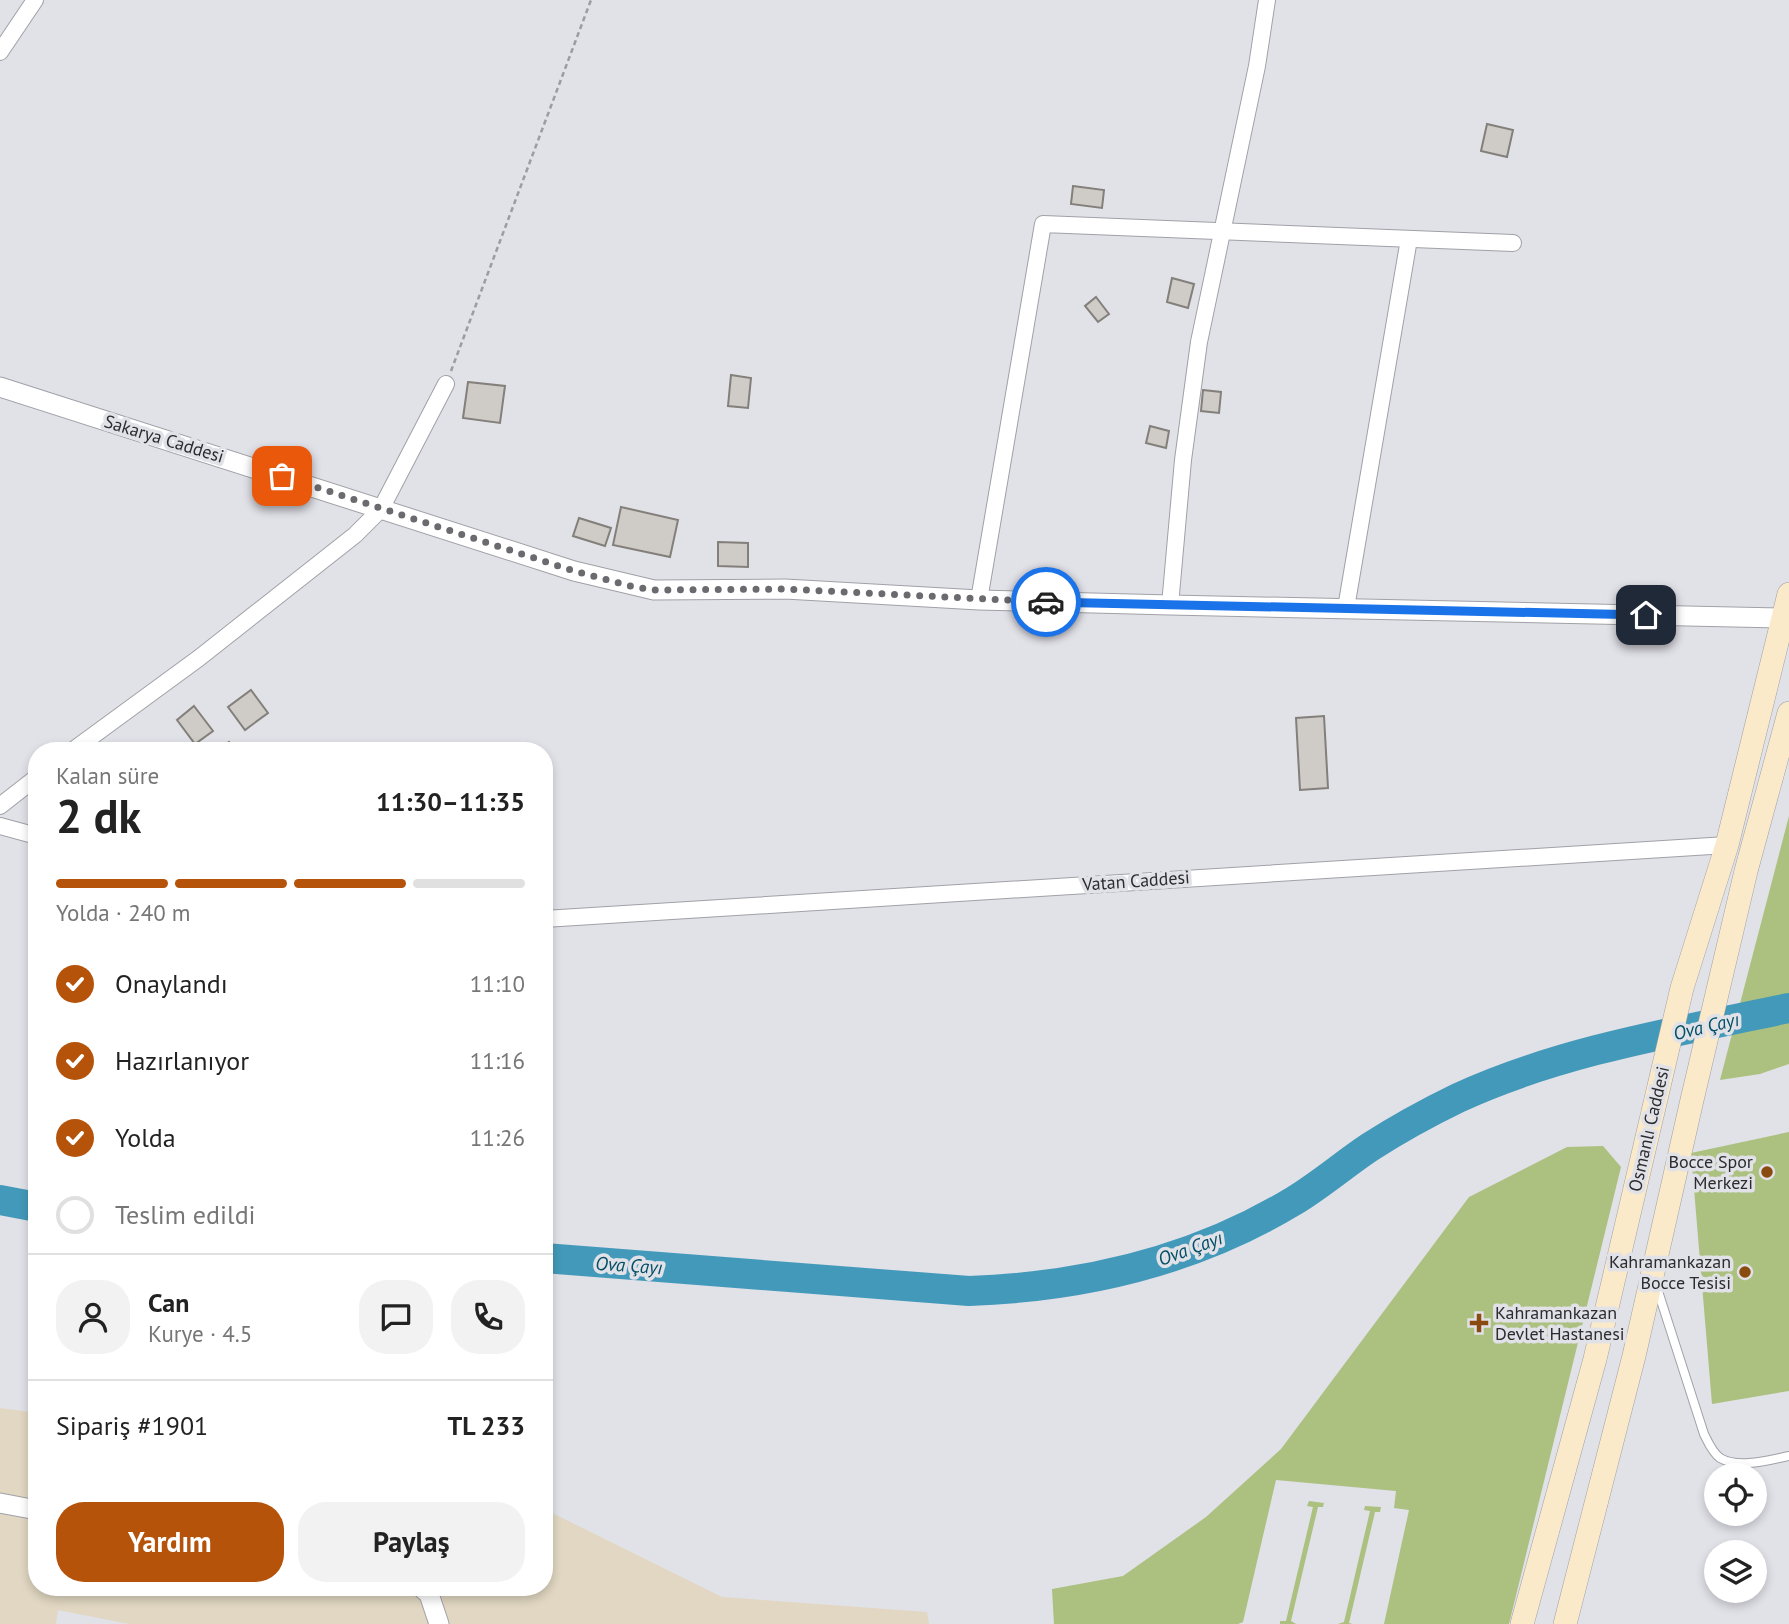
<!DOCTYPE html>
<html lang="tr">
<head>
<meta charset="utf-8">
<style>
	:root { --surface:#fff; --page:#f2f2f2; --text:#222; --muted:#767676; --line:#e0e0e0; --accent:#b45309 }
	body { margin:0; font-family:"PT Sans",sans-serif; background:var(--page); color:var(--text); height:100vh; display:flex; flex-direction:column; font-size:26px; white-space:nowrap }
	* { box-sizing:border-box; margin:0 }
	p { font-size:23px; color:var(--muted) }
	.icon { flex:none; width:38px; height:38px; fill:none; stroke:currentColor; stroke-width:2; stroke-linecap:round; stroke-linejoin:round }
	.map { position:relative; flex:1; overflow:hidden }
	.panel { position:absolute; left:28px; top:742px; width:525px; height:854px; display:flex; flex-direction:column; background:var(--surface); border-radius:28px; box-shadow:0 4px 10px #0003 }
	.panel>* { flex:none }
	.tools { position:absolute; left:1704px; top:1463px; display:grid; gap:14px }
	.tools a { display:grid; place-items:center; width:63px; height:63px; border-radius:50%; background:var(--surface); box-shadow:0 4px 10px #0003; font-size:35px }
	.pin { position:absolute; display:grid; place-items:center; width:60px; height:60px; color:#fff; margin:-30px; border-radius:14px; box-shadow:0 4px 10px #0006 }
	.courier { position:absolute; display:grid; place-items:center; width:70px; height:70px; margin:-35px; border:5px solid #1a73e8; border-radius:50%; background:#fff; color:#222; box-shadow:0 2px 9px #0007 }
	.headline em { font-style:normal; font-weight:600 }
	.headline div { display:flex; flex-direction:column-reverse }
	.headline { display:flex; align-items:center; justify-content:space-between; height:119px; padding:0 28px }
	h1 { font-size:46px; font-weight:600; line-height:52px }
	.bar { display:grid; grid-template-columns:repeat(4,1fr); gap:10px 7px; align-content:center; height:84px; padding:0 28px }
	.bar i { height:9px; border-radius:5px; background:var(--line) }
	.bar .active { background:var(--accent) }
	.bar p { grid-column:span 4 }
	.line { display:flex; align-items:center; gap:18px; padding:0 28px; border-top:2px solid var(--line) }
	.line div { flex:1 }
	.round { display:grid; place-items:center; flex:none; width:74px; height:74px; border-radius:28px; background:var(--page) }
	ol { padding:0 28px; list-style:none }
	li { display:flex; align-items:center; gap:21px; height:77px }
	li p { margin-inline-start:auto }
	li .icon { padding:7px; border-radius:50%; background:var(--accent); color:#fff; stroke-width:4 }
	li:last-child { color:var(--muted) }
	li i { width:38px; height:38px; border:4px solid var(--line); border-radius:50% }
	.primary-button { display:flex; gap:14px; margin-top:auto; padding:14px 28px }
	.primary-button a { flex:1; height:80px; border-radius:28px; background:var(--accent); color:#fff; font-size:28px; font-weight:600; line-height:80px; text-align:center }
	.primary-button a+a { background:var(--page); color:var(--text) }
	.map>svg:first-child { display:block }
</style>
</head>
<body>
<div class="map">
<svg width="1789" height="1624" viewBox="0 0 1789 1624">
	<rect width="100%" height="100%" fill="#e1e1e8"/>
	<polygon fill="#e1d7c2" points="0,1408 37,1413 37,1587 544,1587 544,1509 722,1597 927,1612 929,1624 129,1624 58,1610 56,1624 0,1624"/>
	<g fill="#acc07f">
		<polygon points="1789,816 1789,1064 1760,1074 1720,1080"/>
		<polygon points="1789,1132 1789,1391 1712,1404 1691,1153"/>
		<polygon points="1603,1146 1621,1167 1509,1624 1384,1624 1409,1510 1394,1508 1396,1491 1276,1480 1243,1622 1238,1624 1054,1624 1052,1589 1123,1576 1206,1517 1281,1449 1469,1197 1567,1147"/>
		<polygon points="1309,1501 1324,1503 1323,1507 1318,1507 1291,1621 1296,1624 1280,1624 1280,1621 1286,1621 1313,1507 1307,1506"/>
		<polygon points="1365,1506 1381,1507 1380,1512 1375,1512 1349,1623 1353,1624 1338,1624 1344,1622 1370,1511 1364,1510"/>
	</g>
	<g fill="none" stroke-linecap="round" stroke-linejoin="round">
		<g stroke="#4399b9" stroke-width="30">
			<polyline points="0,1200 37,1207"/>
			<path d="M544 1258 969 1291C1082 1287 1194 1261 1292 1202 1319 1186 1343 1165 1370 1147 1398 1129 1427 1113 1458 1098 1559 1051 1680 1031 1789 1008"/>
		</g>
	</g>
	<g fill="#cfcbc6" stroke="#837f7a" stroke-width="2">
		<polygon points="1487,124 1513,130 1507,157 1481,151"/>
		<polygon points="1073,186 1104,190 1102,208 1071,204"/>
		<polygon points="1172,278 1194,284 1188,308 1167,302"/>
		<polygon points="1096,297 1109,314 1098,322 1085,306"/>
		<polygon points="731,375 751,378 748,408 728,406"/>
		<polygon points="468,382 505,386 500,423 463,418"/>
		<polygon points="1203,390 1221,392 1219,413 1201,411"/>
		<polygon points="1150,426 1169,431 1166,448 1146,443"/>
		<polygon points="621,507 678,520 670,557 613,545"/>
		<polygon points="579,518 611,528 605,546 573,536"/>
		<polygon points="718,542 748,543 748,567 718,566"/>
		<polygon points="251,690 268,713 245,730 228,707"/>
		<polygon points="194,706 213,731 195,744 177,720"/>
		<polygon points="1324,716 1328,788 1300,790 1296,718"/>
		<polygon points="229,742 234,751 216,751"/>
	</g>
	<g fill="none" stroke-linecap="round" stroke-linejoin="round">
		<g stroke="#a0a1a7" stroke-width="10">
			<path id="service" d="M1657 1288 1704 1434C1708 1442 1712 1452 1720 1458 1739 1469 1769 1460 1789 1456"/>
		</g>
		<g stroke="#a0a1a7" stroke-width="18">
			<g id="minor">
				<polyline points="0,52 35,0"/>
				<polyline points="979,600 1043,224 1513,243"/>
				<polyline points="1170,605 1183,460 1199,342 1257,66 1267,0"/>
				<polyline points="1346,608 1409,239"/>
				<polyline points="72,751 199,658 355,535 381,509 446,384"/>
				<polyline points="0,806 37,777"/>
				<polyline points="0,826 37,836"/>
				<polyline points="544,919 1727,845"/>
			</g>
		</g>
		<g stroke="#a0a1a7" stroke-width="21">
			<g id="tertiary">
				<polyline points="0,387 574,571 654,590 785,589 979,600 1170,605 1782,618"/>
				<polyline points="0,1503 37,1510"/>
				<polyline points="421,1587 429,1594 439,1624"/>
			</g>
		</g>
		<g stroke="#a0a1a7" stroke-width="24">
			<g id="secondary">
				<polyline points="1522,1624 1595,1359 1682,988 1727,845 1789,594"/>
				<polyline points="1565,1624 1634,1356 1692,1100 1746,871 1789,713"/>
			</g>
		</g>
		<polyline stroke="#9c9ca1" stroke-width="2.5" stroke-dasharray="5 3.5" stroke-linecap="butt" points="451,371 591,0"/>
		<use href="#service" stroke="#fff" stroke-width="8"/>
		<use href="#minor" stroke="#fff" stroke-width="16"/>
		<use href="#tertiary" stroke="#fff" stroke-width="19"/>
		<use href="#secondary" stroke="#faeaca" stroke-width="23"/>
	</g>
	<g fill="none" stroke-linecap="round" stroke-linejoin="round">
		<polyline stroke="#6b6b6f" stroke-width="7" stroke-dasharray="0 12.6" points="282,476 574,571 630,586 654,590 785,589 1046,602"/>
		<polyline stroke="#1a73e8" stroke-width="9" points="1046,602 1646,615"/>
	</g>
	<g fill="#894b10" stroke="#e1e1e8" stroke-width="2.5">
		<circle cx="1767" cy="1172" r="7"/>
		<circle cx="1745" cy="1272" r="7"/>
		<path d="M1475.5 1312.5h7v7h7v7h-7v7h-7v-7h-7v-7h7z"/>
	</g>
	<g text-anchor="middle" stroke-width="7" stroke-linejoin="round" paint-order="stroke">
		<g font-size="18" fill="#2c2c2e" stroke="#e1e1e8">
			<text transform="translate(164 439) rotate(17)" y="6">Sakarya Caddesi</text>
			<text transform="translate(1136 881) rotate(-4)" y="6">Vatan Caddesi</text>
			<text transform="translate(1649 1129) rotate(-77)" y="6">Osmanlı Caddesi</text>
		</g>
		<g font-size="18" fill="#2c2c2e" stroke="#e1e1e8" text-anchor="end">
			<text x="1753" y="1168">Bocce Spor<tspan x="1753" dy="21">Merkezi</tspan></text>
			<text x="1731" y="1268">Kahramankazan<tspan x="1731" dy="21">Bocce Tesisi</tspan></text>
			<text x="1495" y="1319" text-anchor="start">Kahramankazan<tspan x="1495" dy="21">Devlet Hastanesi</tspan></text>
		</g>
		<g font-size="19" font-style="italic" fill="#034f66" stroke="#e1e1e8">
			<text transform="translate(1706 1026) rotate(-13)" y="7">Ova Çayı</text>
			<text transform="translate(1190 1248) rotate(-20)" y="7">Ova Çayı</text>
			<text transform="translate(629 1265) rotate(4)" y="7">Ova Çayı</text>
		</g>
	</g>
</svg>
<div class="tools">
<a><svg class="icon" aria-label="locate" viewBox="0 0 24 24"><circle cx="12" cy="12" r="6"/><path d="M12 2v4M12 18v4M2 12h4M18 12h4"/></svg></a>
<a><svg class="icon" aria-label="layers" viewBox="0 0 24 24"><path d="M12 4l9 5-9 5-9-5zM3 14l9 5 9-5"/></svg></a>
</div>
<div class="pin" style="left:282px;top:476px;background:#ea580c"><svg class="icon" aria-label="bag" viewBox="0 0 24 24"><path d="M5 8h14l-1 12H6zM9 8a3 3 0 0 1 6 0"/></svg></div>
<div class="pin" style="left:1646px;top:615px;background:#1f2937"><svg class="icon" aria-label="home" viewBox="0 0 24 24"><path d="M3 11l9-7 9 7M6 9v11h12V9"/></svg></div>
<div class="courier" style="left:1046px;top:602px"><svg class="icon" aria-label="car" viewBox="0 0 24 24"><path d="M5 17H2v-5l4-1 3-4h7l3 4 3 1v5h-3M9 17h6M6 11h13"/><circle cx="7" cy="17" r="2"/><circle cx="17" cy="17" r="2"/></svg></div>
<section class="panel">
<div class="headline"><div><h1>2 dk</h1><p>Kalan süre</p></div><em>11:30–11:35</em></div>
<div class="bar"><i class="active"></i><i class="active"></i><i class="active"></i><i></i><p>Yolda · 240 m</p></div>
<ol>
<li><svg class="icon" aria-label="check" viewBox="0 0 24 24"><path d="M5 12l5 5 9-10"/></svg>Onaylandı<p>11:10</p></li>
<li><svg class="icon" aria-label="check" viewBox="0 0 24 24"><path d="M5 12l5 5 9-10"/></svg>Hazırlanıyor<p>11:16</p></li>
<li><svg class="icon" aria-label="check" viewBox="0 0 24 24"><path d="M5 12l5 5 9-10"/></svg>Yolda<p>11:26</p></li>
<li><i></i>Teslim edildi</li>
</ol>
<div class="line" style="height:126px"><a class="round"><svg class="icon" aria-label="person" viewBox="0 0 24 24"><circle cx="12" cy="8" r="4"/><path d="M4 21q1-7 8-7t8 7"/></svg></a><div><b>Can</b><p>Kurye · 4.5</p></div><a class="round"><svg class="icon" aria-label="chat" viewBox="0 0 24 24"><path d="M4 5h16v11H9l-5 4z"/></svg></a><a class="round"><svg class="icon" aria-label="phone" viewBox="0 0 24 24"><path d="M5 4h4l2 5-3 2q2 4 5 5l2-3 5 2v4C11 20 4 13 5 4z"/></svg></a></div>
<div class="line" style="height:91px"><div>Sipariş #1901</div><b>TL 233</b></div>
<div class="primary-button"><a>Yardım</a><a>Paylaş</a></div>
</section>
</div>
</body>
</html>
